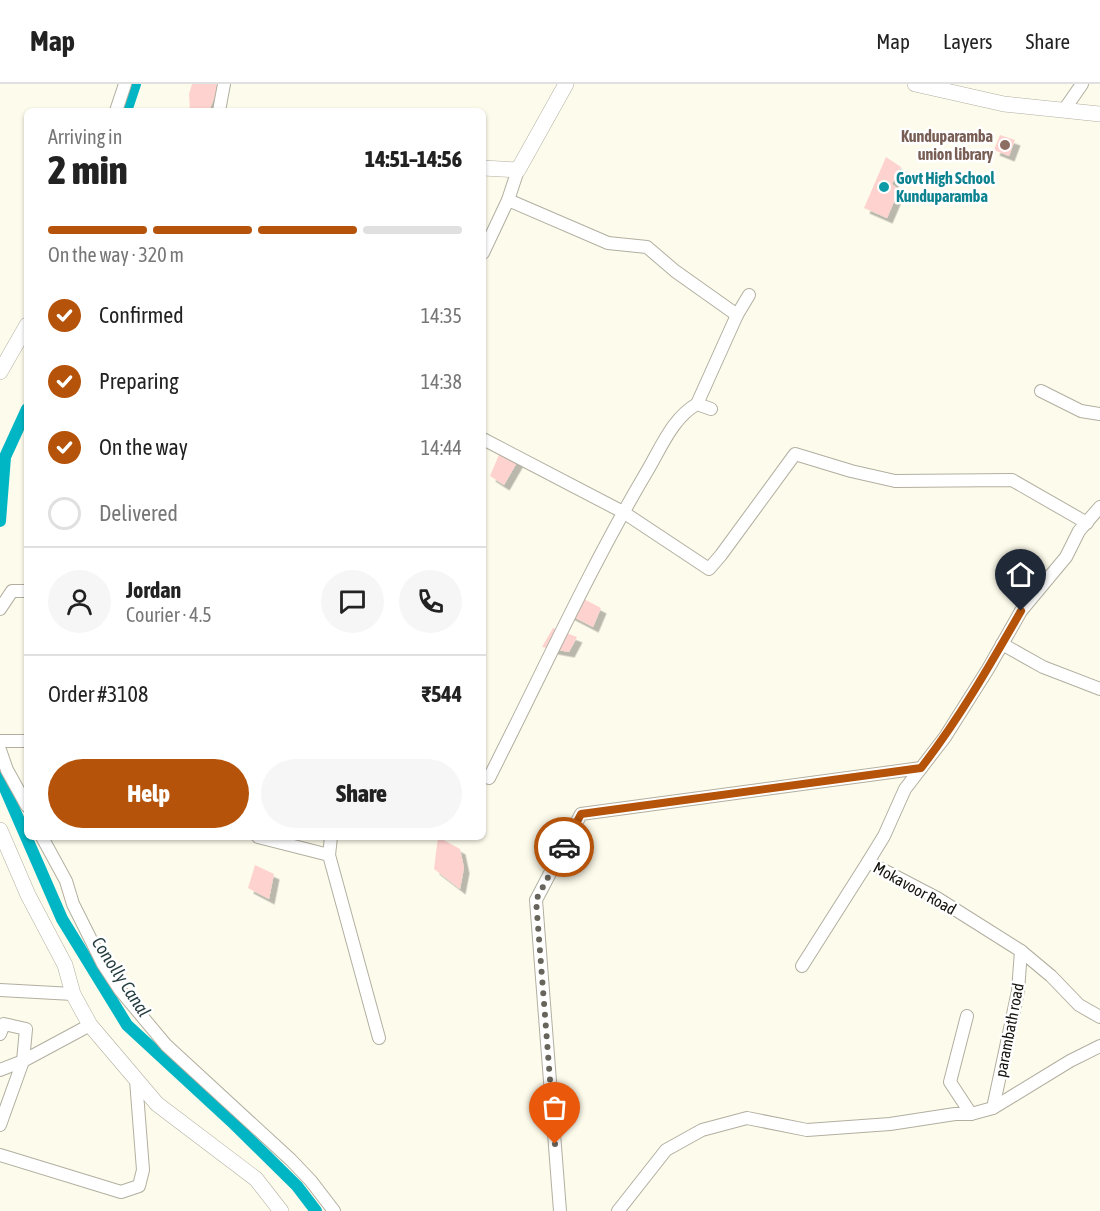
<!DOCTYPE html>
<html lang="en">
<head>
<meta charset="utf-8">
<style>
	:root { --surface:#fff; --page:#f6f6f6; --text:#222; --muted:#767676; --line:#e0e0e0; --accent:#b45309 }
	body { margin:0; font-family:"Asap Condensed",sans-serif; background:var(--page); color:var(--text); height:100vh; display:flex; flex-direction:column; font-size:22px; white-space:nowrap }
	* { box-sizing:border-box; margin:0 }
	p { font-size:20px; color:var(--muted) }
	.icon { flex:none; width:33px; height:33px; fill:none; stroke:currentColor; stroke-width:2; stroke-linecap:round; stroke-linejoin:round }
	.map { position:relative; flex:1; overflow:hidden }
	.details { position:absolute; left:24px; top:24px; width:462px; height:732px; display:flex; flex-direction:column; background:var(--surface); border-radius:9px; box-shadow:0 2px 4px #0004 }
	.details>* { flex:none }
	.pin { position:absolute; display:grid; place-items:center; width:51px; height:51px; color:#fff; margin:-62px -26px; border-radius:50% 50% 50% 0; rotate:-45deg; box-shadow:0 0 6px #0007 }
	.pin .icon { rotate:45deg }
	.courier { position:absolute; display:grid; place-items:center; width:60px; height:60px; margin:-30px; border:4px solid #b45309; border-radius:50%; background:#fff; color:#222; box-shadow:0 2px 8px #0007 }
	.overview em { font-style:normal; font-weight:800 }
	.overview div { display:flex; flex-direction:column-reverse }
	.overview { display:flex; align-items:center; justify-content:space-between; height:102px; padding:0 24px }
	h1 { font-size:39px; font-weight:800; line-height:45px }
	.bar { display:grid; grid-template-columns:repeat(4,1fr); gap:9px 6px; align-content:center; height:72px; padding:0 24px }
	.bar i { height:8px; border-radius:4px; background:var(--line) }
	.bar .current { background:var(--accent) }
	.bar p { grid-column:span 4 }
	.line { display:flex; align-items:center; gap:15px; padding:0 24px; border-top:2px solid var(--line) }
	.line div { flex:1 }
	.round { display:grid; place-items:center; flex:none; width:63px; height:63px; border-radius:32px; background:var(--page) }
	ol { padding:0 24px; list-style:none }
	li { display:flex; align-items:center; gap:18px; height:66px }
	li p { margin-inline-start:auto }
	li .icon { padding:6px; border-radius:50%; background:var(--accent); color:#fff; stroke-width:4 }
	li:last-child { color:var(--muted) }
	li i { width:33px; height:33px; border:3px solid var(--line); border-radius:50% }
	.button { display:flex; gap:12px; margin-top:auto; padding:12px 24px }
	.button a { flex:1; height:69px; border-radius:36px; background:var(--accent); color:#fff; font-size:24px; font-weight:800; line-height:69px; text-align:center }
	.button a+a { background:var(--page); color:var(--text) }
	header { display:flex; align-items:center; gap:36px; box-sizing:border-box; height:84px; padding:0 30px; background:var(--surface); border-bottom:2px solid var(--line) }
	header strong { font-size:28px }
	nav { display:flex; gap:33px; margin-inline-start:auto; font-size:21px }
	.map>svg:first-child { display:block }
</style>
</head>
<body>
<header>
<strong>Map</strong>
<nav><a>Map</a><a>Layers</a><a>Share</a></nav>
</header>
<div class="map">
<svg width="1100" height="1127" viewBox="0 0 1100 1127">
	<defs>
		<filter id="shadow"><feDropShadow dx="5.5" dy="5.5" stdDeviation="0" flood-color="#0004"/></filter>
	</defs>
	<rect width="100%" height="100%" fill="#fdfbeb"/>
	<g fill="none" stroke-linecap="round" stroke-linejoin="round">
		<g stroke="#01b6c4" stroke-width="12">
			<polyline points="126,27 135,0"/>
			<polyline points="0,437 5,373 27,325"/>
			<polyline points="0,693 62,835 127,941 231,1037 297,1102 316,1127"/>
		</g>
	</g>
	<g fill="#fed3cf" filter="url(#shadow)">
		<polygon points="192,0 215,0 219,2 209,27 190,27 189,10"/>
		<polygon points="1000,51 1015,56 1009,72 994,66"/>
		<polygon points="886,73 901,83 892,100 899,106 887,134 864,124"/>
		<polygon points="501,366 519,375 504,401 490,392"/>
		<polygon points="578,512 601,524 593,543 566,529"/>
		<polygon points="553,544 577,553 569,568 542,563"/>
		<polygon points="438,753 460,765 464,784 460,805 434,785"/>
		<polygon points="255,781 274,790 269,815 248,804"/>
	</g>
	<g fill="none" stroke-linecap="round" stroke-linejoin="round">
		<g stroke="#b2afa1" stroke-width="14">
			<g id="minor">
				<polyline points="1064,26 1082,0"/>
				<polyline points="116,27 125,0"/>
				<polyline points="219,27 224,0"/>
				<polyline points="508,116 608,159 647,163 675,187 737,231"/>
				<polyline points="483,169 508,116 518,86"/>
				<polyline points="1041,307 1081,327 1100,330"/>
				<polyline points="697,320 737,231 749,211"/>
				<polyline points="483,355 623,428 709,485 721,471 795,370 851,387 895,397 1012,396 1087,439"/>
				<polyline points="1100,423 1079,447 1066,473 1021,527 988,585 945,653 905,705 884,752 868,778 937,814 1021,867 1051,892 1079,921 1100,933"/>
				<polyline points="0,525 12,507 27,507"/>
				<polyline points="1002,560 1043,583 1100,605"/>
				<polyline points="0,657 27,657"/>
				<polyline points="0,666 7,686 27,722"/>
				<path d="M489 694C541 592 588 487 646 389 660 366 672 334 697 320L711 325"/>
				<polyline points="42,753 66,797 73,820 103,880 120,906 166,961 291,1076 311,1097 334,1127"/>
				<polyline points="258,753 329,771 379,954"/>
				<polyline points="329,771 331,753"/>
				<polyline points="802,882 868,778"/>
				<polyline points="0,906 73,910"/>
				<polyline points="967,932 950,998 971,1030"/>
				<polyline points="0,950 4,940 26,945 23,977 0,1041"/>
				<polyline points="0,986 23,977 90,941"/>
				<polyline points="993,1024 1018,907 1021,867"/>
				<polyline points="0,1071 121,1108 139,1102 143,1086 136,996"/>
				<polyline points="560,1127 536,816 581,730 921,684"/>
				<polyline points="618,1127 666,1066 702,1046 747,1034 807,1046 890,1040 955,1030 971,1030 993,1024 1070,977 1100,962"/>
			</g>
		</g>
		<g stroke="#b2afa1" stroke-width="16">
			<g id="major">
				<polyline points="915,0 1004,20 1100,30"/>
				<polyline points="483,84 518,86 566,0"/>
				<polyline points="0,288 27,241"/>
				<polyline points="0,746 28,811 65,881 73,910 90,941 157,1020 256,1095 281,1127"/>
			</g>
		</g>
		<use href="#minor" stroke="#fff" stroke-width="12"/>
		<use href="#major" stroke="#fff" stroke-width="15"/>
	</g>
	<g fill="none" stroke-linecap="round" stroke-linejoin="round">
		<polyline stroke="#66645b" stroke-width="6" stroke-dasharray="0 10.8" points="555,1060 536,816 564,763"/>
		<path stroke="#b45309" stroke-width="8" d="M564 763 581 730 921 684C959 635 990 581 1021 527"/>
	</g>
	<circle fill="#8d6e63" stroke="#fff" stroke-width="2" cx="1005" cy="61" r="6"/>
	<circle fill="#0f9aa8" stroke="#fff" stroke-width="2" cx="884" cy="103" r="6"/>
	<g text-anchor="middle" stroke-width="5" stroke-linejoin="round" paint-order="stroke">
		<g font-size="16" font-weight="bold" fill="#785e54" stroke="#fff" text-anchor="end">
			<text x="993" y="58">Kunduparamba<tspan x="993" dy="18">union library</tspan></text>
		</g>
		<g font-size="16" font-weight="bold" fill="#0d838f" stroke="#fff" text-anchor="start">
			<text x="896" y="100">Govt High School<tspan x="896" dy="18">Kunduparamba</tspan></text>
		</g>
		<g font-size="16" fill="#14130e" stroke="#fff">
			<text transform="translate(915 804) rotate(29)" y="6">Mokavoor Road</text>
			<text transform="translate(1009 946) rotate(-79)" y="6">parambath road</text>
		</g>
		<g font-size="18" font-style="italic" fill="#253d40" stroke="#fff">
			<text transform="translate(121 893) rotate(57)" y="6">Conolly Canal</text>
		</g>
	</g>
</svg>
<div class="pin" style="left:555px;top:1060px;background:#ea580c"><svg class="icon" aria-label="bag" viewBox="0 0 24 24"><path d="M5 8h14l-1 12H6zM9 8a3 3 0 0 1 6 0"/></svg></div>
<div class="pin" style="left:1021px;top:527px;background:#1f2937"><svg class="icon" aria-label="home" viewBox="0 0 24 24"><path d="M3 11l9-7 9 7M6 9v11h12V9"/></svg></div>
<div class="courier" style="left:564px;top:763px"><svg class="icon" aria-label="car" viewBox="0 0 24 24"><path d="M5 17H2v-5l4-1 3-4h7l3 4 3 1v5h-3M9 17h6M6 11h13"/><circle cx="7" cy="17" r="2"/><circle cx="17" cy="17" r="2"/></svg></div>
<section class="details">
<div class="overview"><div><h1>2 min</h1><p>Arriving in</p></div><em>14:51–14:56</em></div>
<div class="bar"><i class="current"></i><i class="current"></i><i class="current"></i><i></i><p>On the way · 320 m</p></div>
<ol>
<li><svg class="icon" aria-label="check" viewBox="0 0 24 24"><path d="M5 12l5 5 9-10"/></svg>Confirmed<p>14:35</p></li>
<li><svg class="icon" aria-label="check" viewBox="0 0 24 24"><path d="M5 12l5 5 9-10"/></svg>Preparing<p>14:38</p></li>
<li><svg class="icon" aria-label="check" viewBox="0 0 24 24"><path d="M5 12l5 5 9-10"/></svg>On the way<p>14:44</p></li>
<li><i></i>Delivered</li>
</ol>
<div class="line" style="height:108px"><a class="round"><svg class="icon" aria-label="person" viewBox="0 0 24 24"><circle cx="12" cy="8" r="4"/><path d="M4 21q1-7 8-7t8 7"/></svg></a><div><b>Jordan</b><p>Courier · 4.5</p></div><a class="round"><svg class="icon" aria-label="chat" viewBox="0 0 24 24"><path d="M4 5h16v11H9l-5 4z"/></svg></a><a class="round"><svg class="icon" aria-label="phone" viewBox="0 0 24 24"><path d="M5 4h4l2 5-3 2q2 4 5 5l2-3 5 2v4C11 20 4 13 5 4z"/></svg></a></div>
<div class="line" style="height:78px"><div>Order #3108</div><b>₹544</b></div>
<div class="button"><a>Help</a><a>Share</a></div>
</section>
</div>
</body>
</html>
